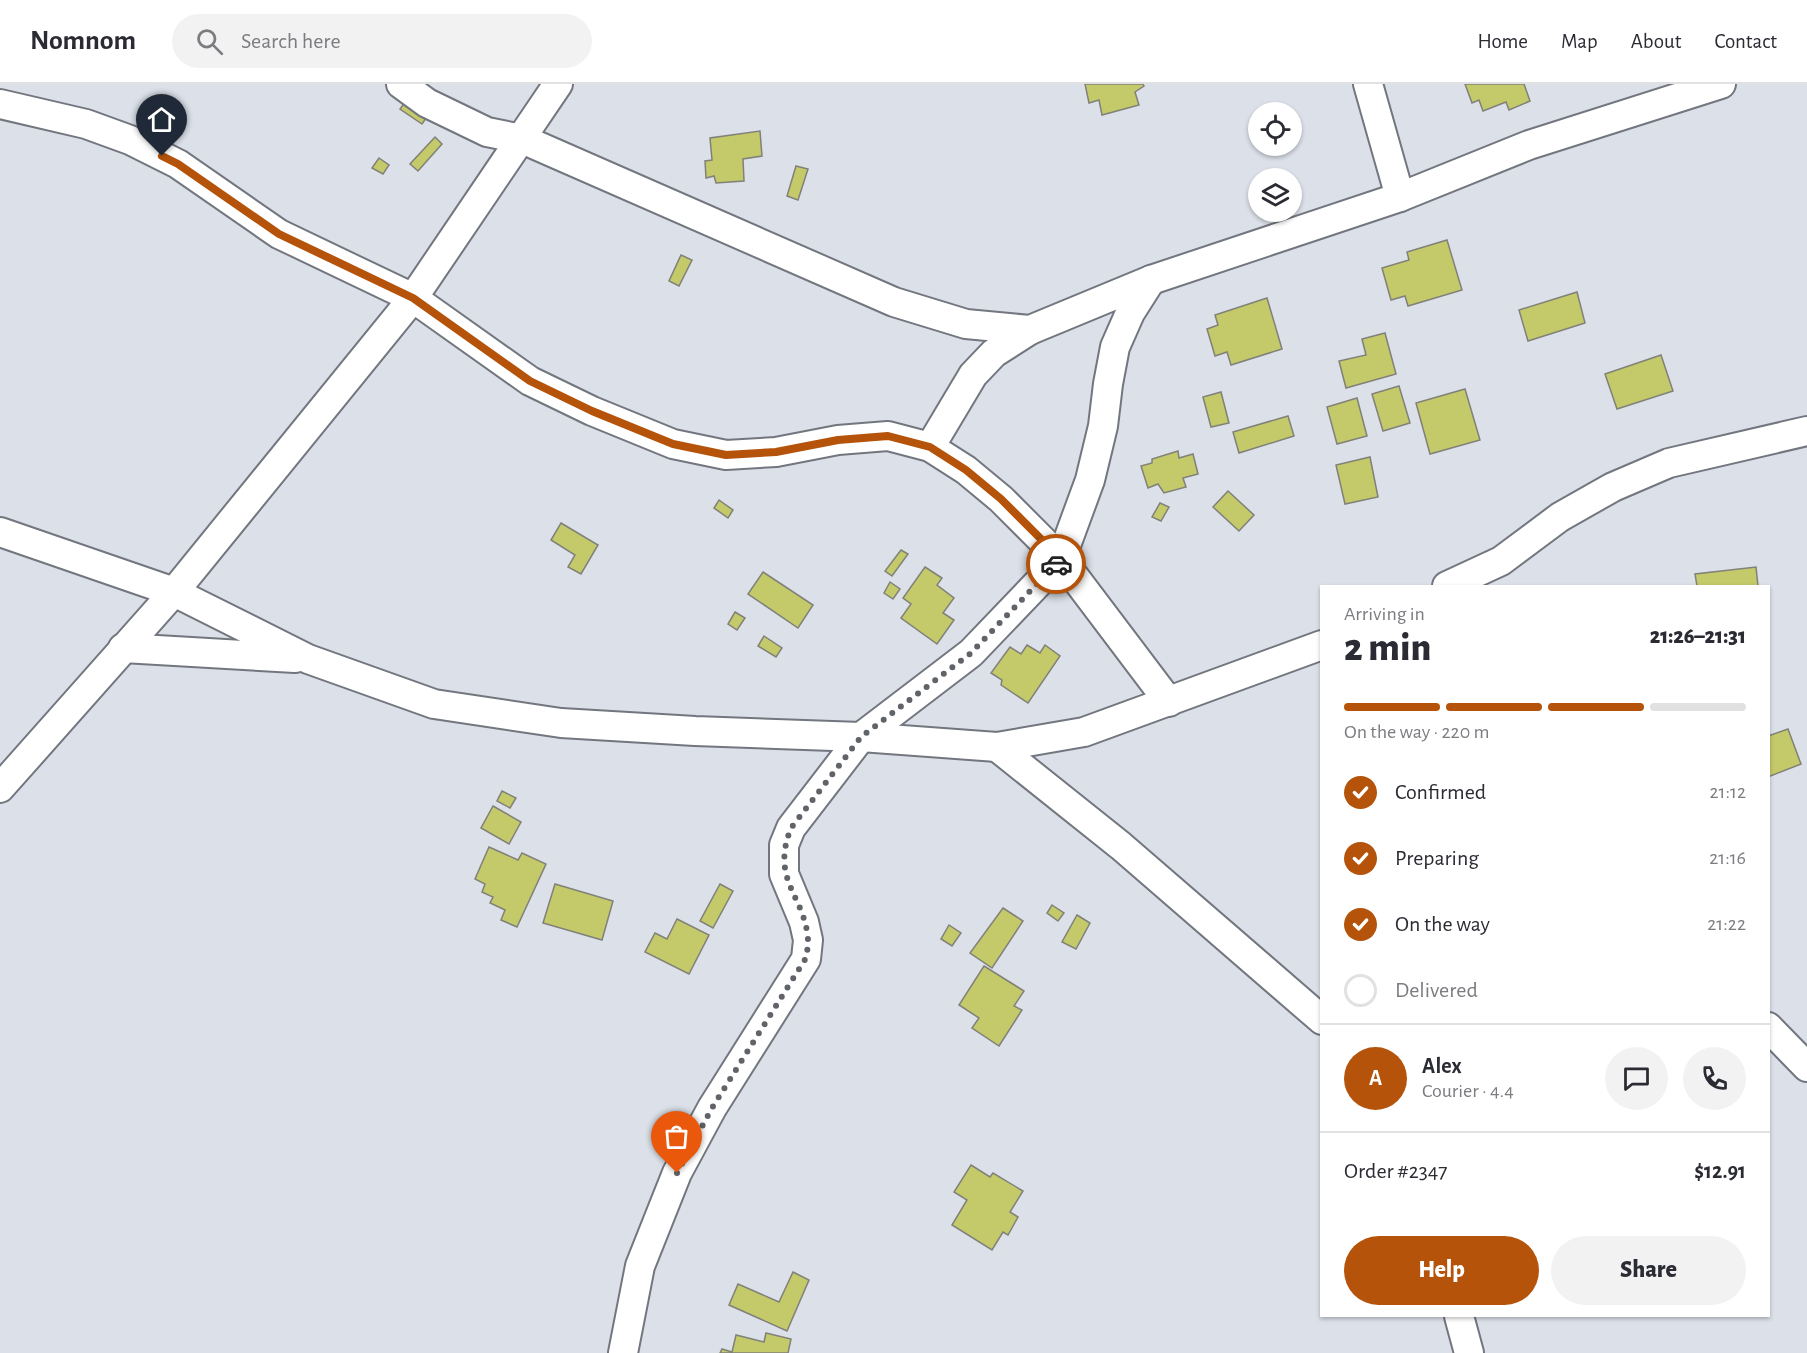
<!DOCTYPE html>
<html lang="en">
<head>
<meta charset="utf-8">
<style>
	:root { --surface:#fff; --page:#f2f2f3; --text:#2b2b33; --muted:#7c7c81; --line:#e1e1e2; --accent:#b45309 }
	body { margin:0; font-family:"Alegreya Sans",sans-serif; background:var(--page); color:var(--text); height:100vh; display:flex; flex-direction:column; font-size:22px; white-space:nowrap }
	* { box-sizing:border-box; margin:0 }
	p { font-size:20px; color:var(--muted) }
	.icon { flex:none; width:33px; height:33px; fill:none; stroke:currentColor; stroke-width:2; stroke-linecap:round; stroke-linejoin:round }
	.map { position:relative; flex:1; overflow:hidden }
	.sheet { position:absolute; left:1320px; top:501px; width:450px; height:732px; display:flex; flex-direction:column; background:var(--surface); border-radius:0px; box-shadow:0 2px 4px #0004 }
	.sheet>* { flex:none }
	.buttons { position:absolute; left:1248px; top:18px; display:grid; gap:12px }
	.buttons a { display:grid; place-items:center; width:54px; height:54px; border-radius:50%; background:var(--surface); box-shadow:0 2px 4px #0004; font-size:30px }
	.pin { position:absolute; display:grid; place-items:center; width:51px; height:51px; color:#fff; margin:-62px -26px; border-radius:50% 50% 50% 0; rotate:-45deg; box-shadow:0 0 6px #0007 }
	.pin .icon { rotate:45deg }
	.courier { position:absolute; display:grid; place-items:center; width:60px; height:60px; margin:-30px; border:4px solid #b45309; border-radius:50%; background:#fff; color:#222; box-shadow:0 2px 8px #0007 }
	.summary em { font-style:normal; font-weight:800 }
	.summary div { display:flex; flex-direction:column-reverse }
	.summary { display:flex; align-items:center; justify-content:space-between; height:102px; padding:0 24px }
	h1 { font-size:39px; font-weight:800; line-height:45px }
	.bar { display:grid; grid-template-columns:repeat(4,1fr); gap:9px 6px; align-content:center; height:72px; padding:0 24px }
	.bar i { height:8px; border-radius:4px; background:var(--line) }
	.bar .on { background:var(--accent) }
	.bar p { grid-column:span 4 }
	.line { display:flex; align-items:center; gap:15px; padding:0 24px; border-top:2px solid var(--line) }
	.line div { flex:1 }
	.round { display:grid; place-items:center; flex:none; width:63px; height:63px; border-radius:32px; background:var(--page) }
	ol { padding:0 24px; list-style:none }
	li { display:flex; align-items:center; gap:18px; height:66px }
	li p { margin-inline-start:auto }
	li .icon { padding:6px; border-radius:50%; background:var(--accent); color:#fff; stroke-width:4 }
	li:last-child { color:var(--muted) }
	li i { width:33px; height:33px; border:3px solid var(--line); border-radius:50% }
	.button { display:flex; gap:12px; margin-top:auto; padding:12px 24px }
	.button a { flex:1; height:69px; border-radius:36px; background:var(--accent); color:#fff; font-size:24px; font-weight:800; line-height:69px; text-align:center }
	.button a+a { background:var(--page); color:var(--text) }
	header { display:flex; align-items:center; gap:36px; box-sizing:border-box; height:84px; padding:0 30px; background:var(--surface); border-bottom:2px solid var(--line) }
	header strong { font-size:28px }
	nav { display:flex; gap:33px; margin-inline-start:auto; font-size:21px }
	.search { width:420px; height:54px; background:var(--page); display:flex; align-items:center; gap:15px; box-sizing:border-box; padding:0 21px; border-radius:33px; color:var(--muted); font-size:22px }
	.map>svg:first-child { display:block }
</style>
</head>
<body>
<header>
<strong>Nomnom</strong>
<div class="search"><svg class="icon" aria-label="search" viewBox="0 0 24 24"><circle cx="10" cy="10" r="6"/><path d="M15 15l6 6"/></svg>Search here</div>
<nav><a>Home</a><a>Map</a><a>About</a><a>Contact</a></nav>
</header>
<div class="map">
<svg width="1807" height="1269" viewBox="0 0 1807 1269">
	<rect width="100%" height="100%" fill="#dbe0e9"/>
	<g fill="#c4c96a" stroke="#808178" stroke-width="1.5">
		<polygon points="1085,0 1143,0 1144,2 1135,8 1139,21 1102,31 1099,16 1089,19"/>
		<polygon points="1465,0 1524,0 1530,17 1509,26 1506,18 1483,27 1479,16 1472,19"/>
		<polygon points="408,14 429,30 422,40 400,25"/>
		<polygon points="760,47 762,72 743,75 744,97 716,99 714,92 706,94 705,77 712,76 710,54"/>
		<polygon points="435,53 442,60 418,87 410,80"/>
		<polygon points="379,74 389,81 383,90 372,84"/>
		<polygon points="796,82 808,85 798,116 787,112"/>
		<polygon points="1447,156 1462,206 1408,222 1405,212 1391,216 1382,184 1409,176 1407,168"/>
		<polygon points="681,171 692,176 679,202 669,197"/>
		<polygon points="1577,208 1585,239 1528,257 1519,226"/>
		<polygon points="1267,214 1282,265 1231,281 1227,268 1215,272 1207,245 1218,241 1215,231"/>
		<polygon points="1385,249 1396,290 1346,304 1339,277 1366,271 1362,255"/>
		<polygon points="1661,271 1673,307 1617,325 1605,290"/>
		<polygon points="1399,302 1410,339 1383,347 1372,310"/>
		<polygon points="1465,305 1480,356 1430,370 1416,319"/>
		<polygon points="1221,308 1229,339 1211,343 1203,313"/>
		<polygon points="1357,314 1367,352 1337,360 1327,323"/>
		<polygon points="1288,332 1294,352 1239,369 1233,348"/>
		<polygon points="1178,367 1179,374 1193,370 1198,390 1183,394 1186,403 1164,409 1158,400 1148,404 1141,382 1152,379 1152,375"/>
		<polygon points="1370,373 1378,413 1345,420 1336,381"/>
		<polygon points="1228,407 1254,431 1239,447 1213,423"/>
		<polygon points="719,416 733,426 728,434 714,424"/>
		<polygon points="1160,419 1169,423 1161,437 1152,433"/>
		<polygon points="561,439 598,461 581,490 568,483 575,471 551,456"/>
		<polygon points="901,466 908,470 892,492 885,487"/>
		<polygon points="925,483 942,494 937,501 954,514 943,529 954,536 937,560 901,534 911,520 903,514"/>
		<polygon points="1756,483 1758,502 1697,502 1695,490"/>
		<polygon points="763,488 813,521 798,544 748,510"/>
		<polygon points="890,498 900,505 893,515 884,509"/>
		<polygon points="735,528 745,534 737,546 728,540"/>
		<polygon points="764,552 782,564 776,573 758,562"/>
		<polygon points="1027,561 1040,569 1045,561 1060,572 1028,619 1001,601 1002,596 991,589 1010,563 1021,570"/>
		<polygon points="1788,645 1801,680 1768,693 1768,652"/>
		<polygon points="502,707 516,714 510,724 497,717"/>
		<polygon points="493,722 521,738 509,760 481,744"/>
		<polygon points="489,763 518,776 522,769 546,780 517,843 501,836 505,826 490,819 493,813 482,808 485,800 475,795"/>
		<polygon points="555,800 613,817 602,856 543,839"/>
		<polygon points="720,800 733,807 713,844 700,837"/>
		<polygon points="1052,821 1064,829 1058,837 1047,829"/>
		<polygon points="1003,824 1023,837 992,884 970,869"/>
		<polygon points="1077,831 1090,839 1076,865 1062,858"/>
		<polygon points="677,835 709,851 689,890 645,868 655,849 667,855"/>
		<polygon points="949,841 961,849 952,862 941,855"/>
		<polygon points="984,882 1024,907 1014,922 1022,926 999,962 972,944 979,934 959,921"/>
		<polygon points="971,1081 990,1093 993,1089 1023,1107 1010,1128 1018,1133 1008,1151 1003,1148 992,1166 952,1141 967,1116 954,1108"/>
		<polygon points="793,1188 809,1196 787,1247 729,1221 738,1200 779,1218"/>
		<polygon points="766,1249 791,1255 788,1269 720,1269 722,1265 732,1268 736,1251 764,1258"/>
	</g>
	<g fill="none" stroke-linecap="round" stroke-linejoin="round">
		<g stroke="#72767e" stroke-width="32">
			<g id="street">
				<polyline points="401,0 427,19 487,48 522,55 894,218 966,240 1030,246 1151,196 1400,113 1529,61 1721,0"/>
				<polyline points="1368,0 1400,113"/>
				<polyline points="0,20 86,40 130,56 178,80 279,150 413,214 530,297 592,327 673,360 726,371 776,368 838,356 888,352 930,363 966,386 1001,415 1061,475 1169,618"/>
				<polyline points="930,363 973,291 994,269 1030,246"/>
				<polyline points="0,448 174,508 308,575 434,620 561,639 695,647 861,653 997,663 1084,648 1322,561"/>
				<polyline points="1447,502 1501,477 1560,433 1613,403 1669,379 1807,347"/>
				<polyline points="123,564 295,574"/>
				<polyline points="997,663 1121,762 1322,936"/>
				<polyline points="0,704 174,508 413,214 558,0"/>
				<polyline points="1768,943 1807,983"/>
				<polyline points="1459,1232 1469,1269"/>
				<polyline points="623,1269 640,1182 677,1089 712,1024 806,875 808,856 804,838 784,790 784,761 791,744 861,653 971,569 1061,475 1090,396 1103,342 1108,300 1115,263 1130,229 1151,196"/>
			</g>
		</g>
		<use href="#street" stroke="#fff" stroke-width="28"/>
	</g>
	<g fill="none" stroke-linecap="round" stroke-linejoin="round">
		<path stroke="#606368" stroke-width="6" stroke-dasharray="0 10.8" d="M677 1089 712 1024 806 874C807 869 808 862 808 856 805 811 770 797 791 744L861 653 971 569 1056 480"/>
		<polyline stroke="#b45309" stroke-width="8" points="162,72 178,80 279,150 413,214 530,297 592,327 673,360 726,371 776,368 838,356 888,352 930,363 966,386 1001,415 1061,475 1056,480"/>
	</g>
</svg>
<div class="buttons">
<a><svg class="icon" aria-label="locate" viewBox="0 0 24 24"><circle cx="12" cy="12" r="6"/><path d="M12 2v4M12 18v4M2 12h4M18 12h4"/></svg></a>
<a><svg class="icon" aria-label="layers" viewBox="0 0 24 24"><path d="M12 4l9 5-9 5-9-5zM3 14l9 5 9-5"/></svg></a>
</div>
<div class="pin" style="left:677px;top:1089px;background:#ea580c"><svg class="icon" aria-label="bag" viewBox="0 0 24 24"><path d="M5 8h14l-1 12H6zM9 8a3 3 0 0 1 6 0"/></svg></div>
<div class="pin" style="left:162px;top:72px;background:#1f2937"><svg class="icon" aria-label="home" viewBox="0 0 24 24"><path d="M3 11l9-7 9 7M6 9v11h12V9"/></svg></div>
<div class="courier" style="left:1056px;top:480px"><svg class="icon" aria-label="car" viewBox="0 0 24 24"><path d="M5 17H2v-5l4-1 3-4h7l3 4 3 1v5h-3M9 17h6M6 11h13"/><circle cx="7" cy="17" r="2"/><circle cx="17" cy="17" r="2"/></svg></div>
<section class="sheet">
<div class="summary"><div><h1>2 min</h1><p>Arriving in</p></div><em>21:26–21:31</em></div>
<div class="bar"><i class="on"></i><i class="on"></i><i class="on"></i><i></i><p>On the way · 220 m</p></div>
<ol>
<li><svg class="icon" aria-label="check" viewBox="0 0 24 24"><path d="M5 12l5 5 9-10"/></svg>Confirmed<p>21:12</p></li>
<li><svg class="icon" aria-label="check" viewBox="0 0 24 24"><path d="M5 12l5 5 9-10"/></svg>Preparing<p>21:16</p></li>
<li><svg class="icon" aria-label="check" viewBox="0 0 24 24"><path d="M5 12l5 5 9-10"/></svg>On the way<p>21:22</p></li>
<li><i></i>Delivered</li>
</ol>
<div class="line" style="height:108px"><b class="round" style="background:var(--accent);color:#fff">A</b><div><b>Alex</b><p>Courier · 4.4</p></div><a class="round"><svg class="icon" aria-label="chat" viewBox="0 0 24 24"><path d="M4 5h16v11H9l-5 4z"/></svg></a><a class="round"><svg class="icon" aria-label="phone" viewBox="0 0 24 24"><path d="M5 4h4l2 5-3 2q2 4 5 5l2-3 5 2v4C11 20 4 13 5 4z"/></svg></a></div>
<div class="line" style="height:78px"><div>Order #2347</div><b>$12.91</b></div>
<div class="button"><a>Help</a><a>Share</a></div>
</section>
</div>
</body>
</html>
